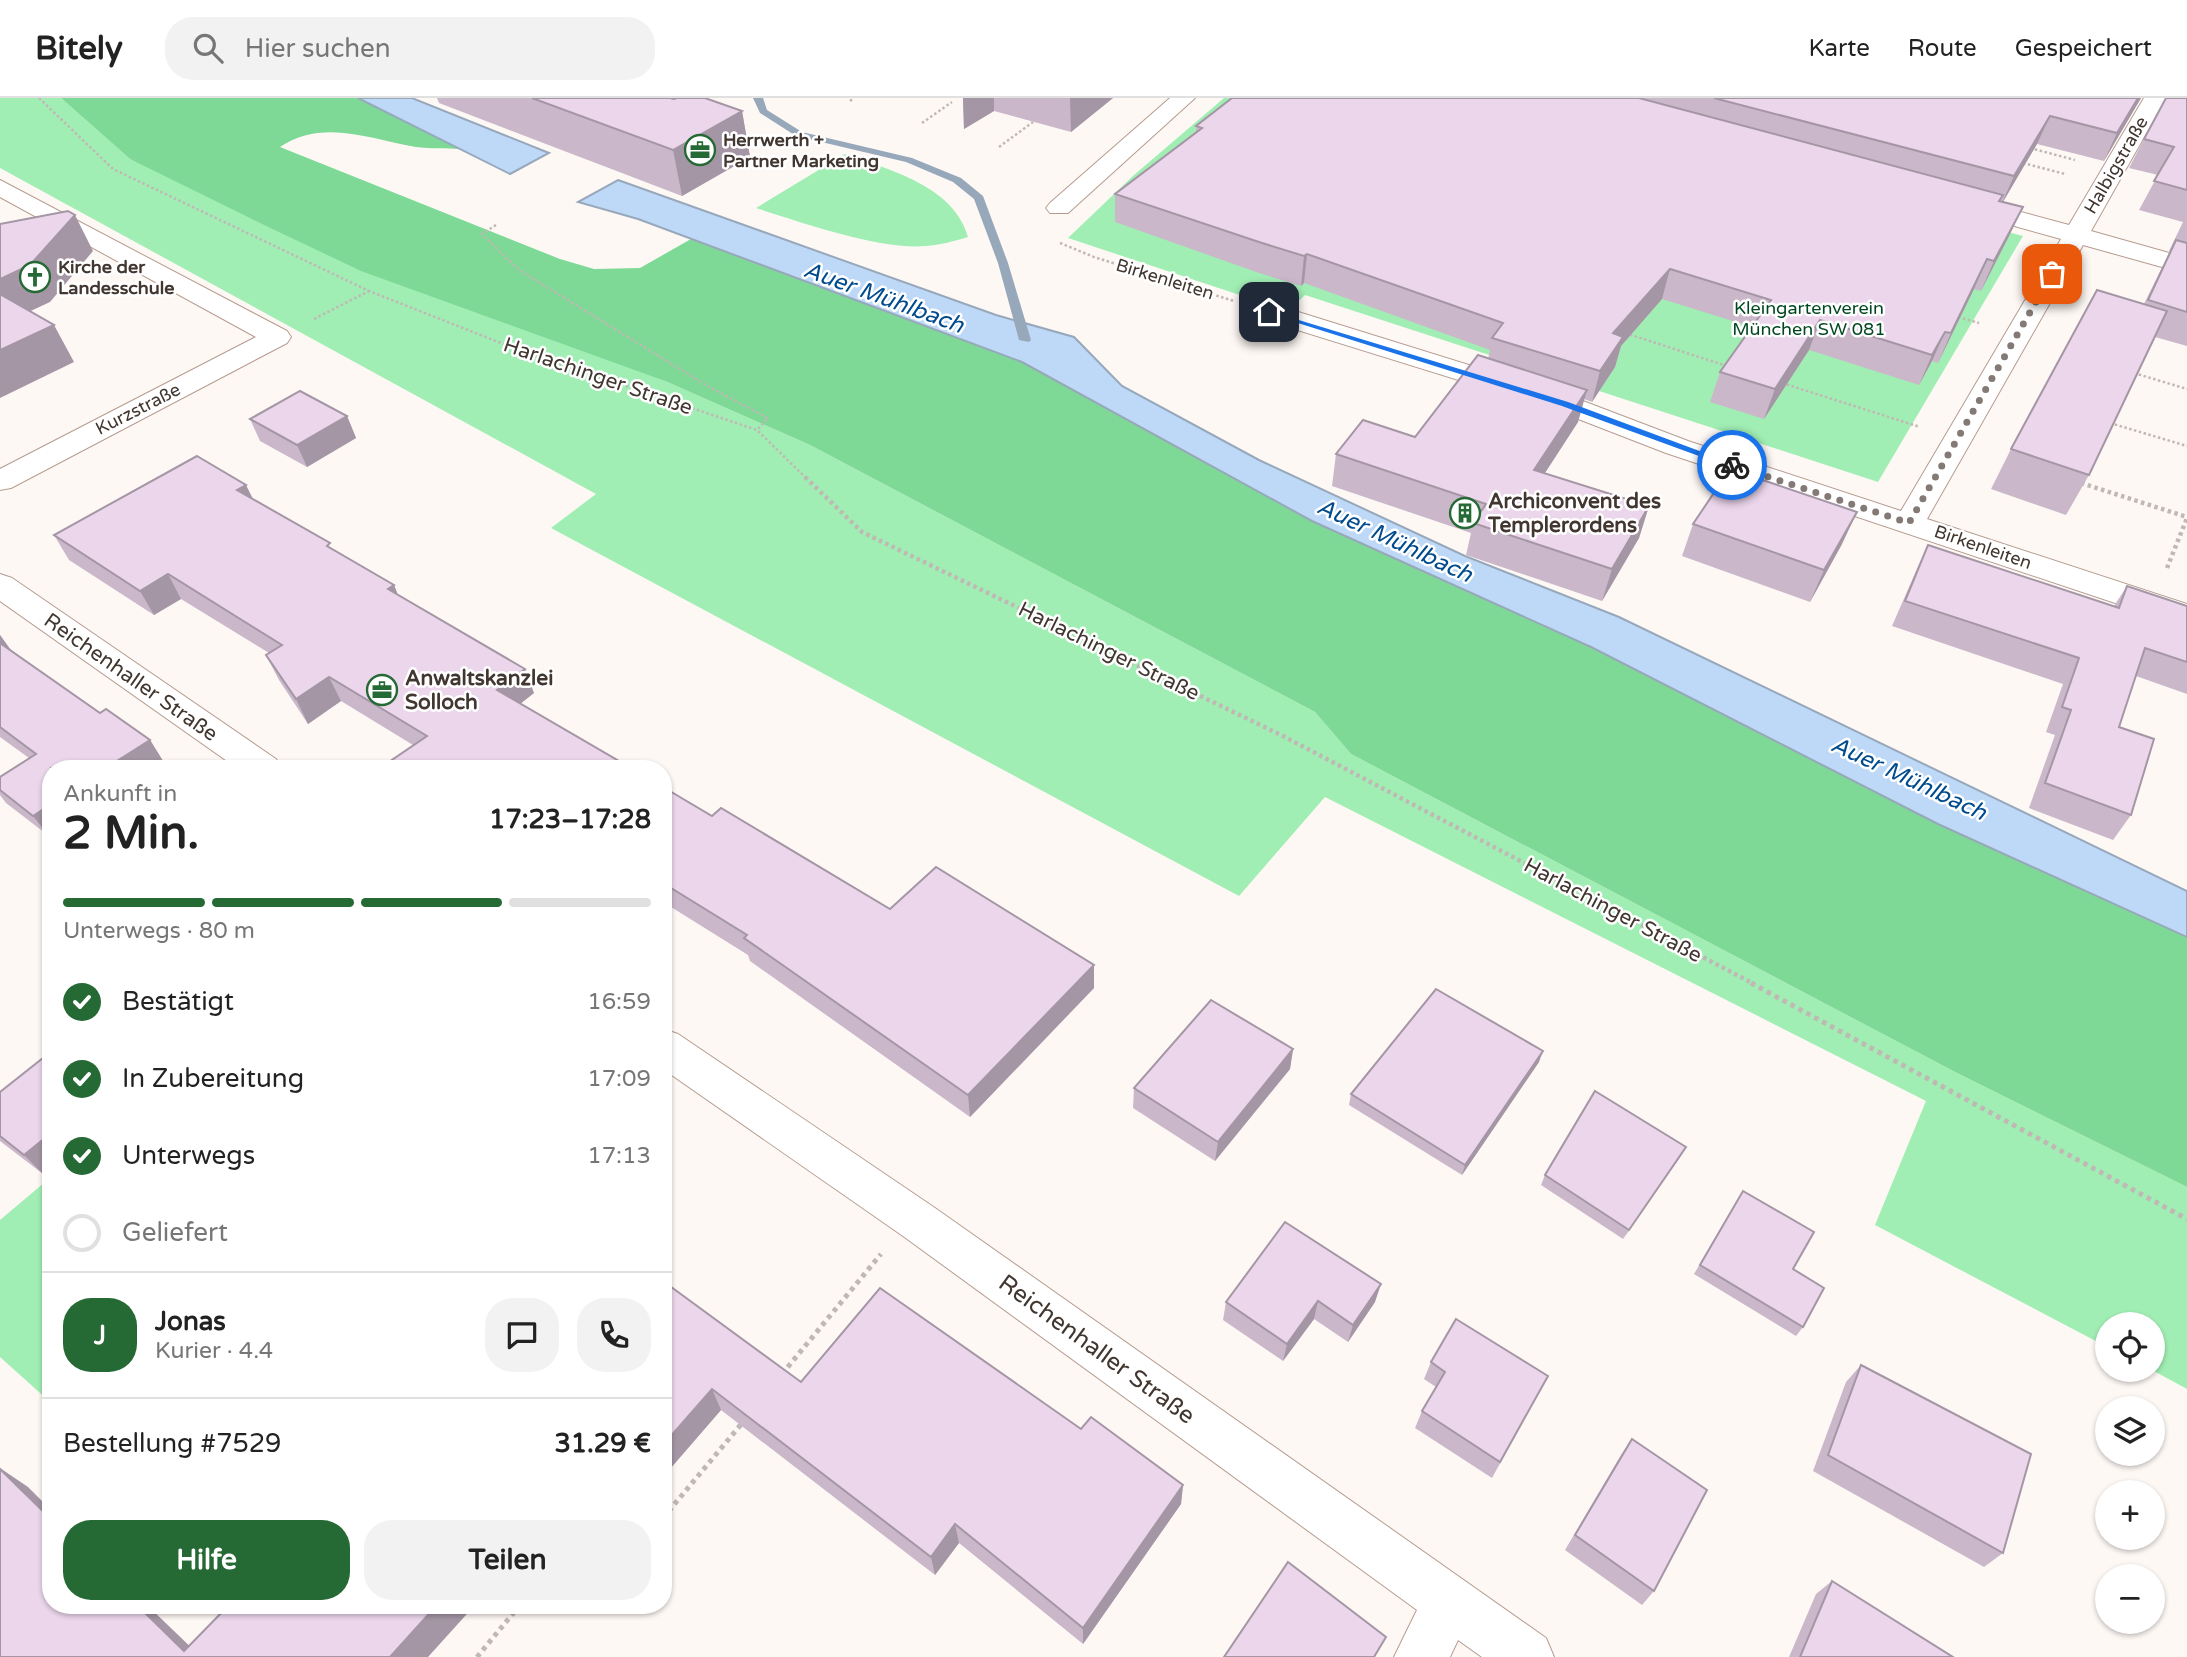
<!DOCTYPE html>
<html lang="de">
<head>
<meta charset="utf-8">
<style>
	:root { --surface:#fff; --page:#f2f2f2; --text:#222; --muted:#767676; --line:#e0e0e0; --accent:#256935 }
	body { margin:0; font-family:"Varela Round",sans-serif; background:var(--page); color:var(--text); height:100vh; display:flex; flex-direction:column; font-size:26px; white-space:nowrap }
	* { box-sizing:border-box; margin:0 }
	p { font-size:23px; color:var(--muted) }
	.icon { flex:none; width:38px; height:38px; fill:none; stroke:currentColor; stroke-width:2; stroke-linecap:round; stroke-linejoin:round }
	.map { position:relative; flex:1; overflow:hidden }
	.side { position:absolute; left:42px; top:662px; width:630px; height:854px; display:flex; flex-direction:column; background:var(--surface); border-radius:28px; box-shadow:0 2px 5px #0004 }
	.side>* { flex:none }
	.buttons { position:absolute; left:2095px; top:1214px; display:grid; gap:14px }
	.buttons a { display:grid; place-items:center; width:70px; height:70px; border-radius:50%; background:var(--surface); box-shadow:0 2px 5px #0004; font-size:35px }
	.pin { position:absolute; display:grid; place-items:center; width:60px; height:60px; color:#fff; margin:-30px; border-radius:14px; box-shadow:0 4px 10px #0006 }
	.courier { position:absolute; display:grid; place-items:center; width:70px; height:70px; margin:-35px; border:5px solid #1a73e8; border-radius:50%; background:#fff; color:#222; box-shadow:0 2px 9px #0007 }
	.summary em { font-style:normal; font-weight:800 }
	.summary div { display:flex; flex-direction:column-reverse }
	.summary { display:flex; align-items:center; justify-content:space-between; height:119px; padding:0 21px }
	h1 { font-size:46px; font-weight:800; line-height:52px }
	.bar { display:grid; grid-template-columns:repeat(4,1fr); gap:10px 7px; align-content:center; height:84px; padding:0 21px }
	.bar i { height:9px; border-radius:5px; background:var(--line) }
	.bar .active { background:var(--accent) }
	.bar p { grid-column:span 4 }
	.line { display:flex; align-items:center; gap:18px; padding:0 21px; border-top:2px solid var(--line) }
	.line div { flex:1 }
	.round { display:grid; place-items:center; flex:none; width:74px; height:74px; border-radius:28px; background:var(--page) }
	ol { padding:0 21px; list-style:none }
	li { display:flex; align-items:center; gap:21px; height:77px }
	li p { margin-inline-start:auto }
	li .icon { padding:7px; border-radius:50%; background:var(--accent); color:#fff; stroke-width:4 }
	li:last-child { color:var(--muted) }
	li i { width:38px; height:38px; border:4px solid var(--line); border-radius:50% }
	.action { display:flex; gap:14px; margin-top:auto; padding:14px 21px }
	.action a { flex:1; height:80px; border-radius:28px; background:var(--accent); color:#fff; font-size:28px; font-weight:800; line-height:80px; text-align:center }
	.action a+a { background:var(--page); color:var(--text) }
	header { display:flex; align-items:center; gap:42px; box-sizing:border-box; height:98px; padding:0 35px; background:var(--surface); border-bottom:2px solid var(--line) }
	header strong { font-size:33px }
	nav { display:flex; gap:38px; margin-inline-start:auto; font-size:24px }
	.search { width:490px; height:63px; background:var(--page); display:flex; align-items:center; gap:18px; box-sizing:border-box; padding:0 24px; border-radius:28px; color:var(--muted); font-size:26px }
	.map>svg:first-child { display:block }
</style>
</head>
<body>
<header>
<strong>Bitely</strong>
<div class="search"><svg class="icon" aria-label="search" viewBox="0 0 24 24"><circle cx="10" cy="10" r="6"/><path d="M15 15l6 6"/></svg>Hier suchen</div>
<nav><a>Karte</a><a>Route</a><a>Gespeichert</a></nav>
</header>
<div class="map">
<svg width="2187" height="1559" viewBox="0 0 2187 1559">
	<rect width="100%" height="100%" fill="#fef8f5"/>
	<g fill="#a1eeb4">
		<polygon points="0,0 61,0 130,61 665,283 810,347 1315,614 1351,656 1955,974 2187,1089 2187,1291 2152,1272 2152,1227 2107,1227 2107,1249 1875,1127 1926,1003 1325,699 1239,798 551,430 596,396 0,70"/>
		<polygon points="1224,0 1513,0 2023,138 1878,384 1305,197 1288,213 1068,140 1134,77"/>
		<path d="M845 56C890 72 954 88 968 139 955 143 940 147 926 148 879 152 801 124 756 110Z"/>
		<polygon points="51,1079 51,1301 49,1303 0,1259 0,1122"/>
	</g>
	<path fill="#7ed997" d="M61 0H358L460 51C446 50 431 51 416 49 370 41 323 20 280 49L560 161 594 171 640 170 691 141 1022 264 1312 423 1591 549 1938 726 2187 839V1089L1955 974 1351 656 1315 614 810 347 665 283 361 173 264 127 130 61Z"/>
	<g fill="#bed9f7" stroke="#98a8bb" stroke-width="2">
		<polygon points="358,0 412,0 549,55 510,76"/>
		<polygon points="618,82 996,217 1074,239 1122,288 1259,362 1465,458 1619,519 2187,793 2187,839 1938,726 1591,549 1312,423 1022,264 638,121 578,104"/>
	</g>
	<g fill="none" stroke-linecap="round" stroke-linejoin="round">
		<polygon fill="#98a8bb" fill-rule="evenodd" points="753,0 763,0 767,12 802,34 912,60 961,80 983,98 1008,165 1031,242 1029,244 1019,242 998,165 974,101 953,84 906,64 796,38 760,15"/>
		<g stroke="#b69c8f" stroke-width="2">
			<g id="minor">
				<polygon points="1170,0 1195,0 1068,115 1050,115 1046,110 1050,105"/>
				<polygon points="2144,0 2166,0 2091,133 2187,160 2187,176 2083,147 1927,421 2187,506 2187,529 1666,355 1555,312 1259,220 1255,214 1259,208 1279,208 1575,300 1688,343 1901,413 2061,141 1957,112 1953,107 1957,102 1966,99 2069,127"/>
				<polygon points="0,82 287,233 291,239 287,245 11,390 0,392 0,371 256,239 0,99"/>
				<polygon points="0,476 12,480 276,661 281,670 237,670 0,503"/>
				<polygon points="663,931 678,936 935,1110 1546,1540 1554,1559 1482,1559 1458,1542 1450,1559 1394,1559 1417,1512 903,1138 663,971"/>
			</g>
		</g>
		<g stroke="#bfb8b4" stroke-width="2.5" stroke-dasharray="2.5 2.5" stroke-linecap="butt">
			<polyline points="39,0 113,71 369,193 516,251 757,332 807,381"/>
			<polyline points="850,3 854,0"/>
			<polyline points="922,25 952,4"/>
			<polyline points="999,49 1033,24"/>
			<polyline points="2030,50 2075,62"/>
			<polyline points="2023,65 2065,76"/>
			<polyline points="496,127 482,136 519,172 711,290 768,320 757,332"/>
			<polyline points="1060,145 1094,159 1234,203"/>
			<polyline points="1958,219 1979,225"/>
			<polyline points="314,221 369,193"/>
			<polyline points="1625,235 1730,269"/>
			<polyline points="2134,275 2187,291"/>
			<polyline points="1782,285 1920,329"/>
			<polyline points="2110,325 2187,348"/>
		</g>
		<g stroke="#bfb8b4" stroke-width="4.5" stroke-dasharray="3.5 3.5" stroke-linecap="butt">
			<polyline points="805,379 862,434 1283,638 1754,886"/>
			<polyline points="2081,385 2187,419"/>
			<polyline points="2167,470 2187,420"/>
		</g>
		<g stroke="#bfb8b4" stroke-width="5" stroke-dasharray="4.5 4.5" stroke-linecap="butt">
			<polyline points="1751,885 2187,1121"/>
			<polyline points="782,1276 881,1156"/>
			<polyline points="663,1420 743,1324"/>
			<polyline points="477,1559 520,1507"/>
		</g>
		<use href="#minor" fill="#fff" fill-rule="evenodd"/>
	</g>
	<g fill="#cab8ca">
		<polygon points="437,0 670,0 742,13 750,59 682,98 439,5"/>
		<polygon points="963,0 1113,0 1071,34 994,13 964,31"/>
		<polygon points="1232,0 2141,0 2104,63 2037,46 2003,104 2023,109 2009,138 1981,193 1974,191 1938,265 1932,263 1919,287 1809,252 1764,321 1710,304 1720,274 1752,229 1662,201 1621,248 1615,269 1592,304 1584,301 1578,324 1545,375 1649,408 1639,440 1602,503 1466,457 1471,435 1332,388 1336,356 1415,339 1488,261 1490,252 1304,185 1301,188 1259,175 1115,124 1115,96 1196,34 1196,28"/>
		<polygon points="2187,0 2187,248 2155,239 2089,377 2066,417 1991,391 2011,351 2144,206 2170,153 2169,153 2183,124 2139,112 2158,77 2129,70 2144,41"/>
		<polygon points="347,318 356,340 307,369 260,343 250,321"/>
		<polygon points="254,402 333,452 394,487 398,498 534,595 520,606 631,670 384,670 383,668 413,647 341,603 308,626 279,582 266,557 269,555 181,501 154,517 69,462 54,437"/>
		<polygon points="1693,426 1842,446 1810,504 1682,458"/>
		<polygon points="1928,447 2114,508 2127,488 2187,508 2187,596 2136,578 2119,629 2131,717 2113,742 2029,710 2055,637 2046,634 2063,586 1892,528 1916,473"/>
		<polygon points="0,537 11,552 100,615 150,642 163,663 49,738 6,705 0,697 0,679 29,660 0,639"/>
		<polygon points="663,689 712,718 890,811 1094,890 970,1019 750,863 748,857 663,804"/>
		<polygon points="1293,951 1290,971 1215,1063 1133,1010 1134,990"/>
		<polygon points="1539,964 1462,1077 1349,1007 1351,996"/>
		<polygon points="0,994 43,1076 0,1043"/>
		<polygon points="1680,1059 1623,1141 1541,1087 1545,1077"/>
		<polygon points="1743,1093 1803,1229 1796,1238 1694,1176"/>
		<polygon points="663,1183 801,1284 1081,1331 1183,1387 1181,1406 1083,1546 959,1445 935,1477 721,1312 663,1379"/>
		<polygon points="1226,1204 1375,1204 1348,1244 1314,1221 1283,1263 1223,1222"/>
		<polygon points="1431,1264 1548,1278 1492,1380 1415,1330 1422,1313 1436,1289 1424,1281"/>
		<polygon points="1861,1267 2003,1455 1984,1469 1813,1373 1846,1284"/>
		<polygon points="1632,1341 1654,1493 1642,1507 1565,1452 1621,1357"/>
		<polygon points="1832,1483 1953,1559 1789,1559 1816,1496"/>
	</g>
	<g fill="#a496a4">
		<polygon points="963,0 994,0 994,13 964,31"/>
		<polygon points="1070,0 1113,0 1071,34"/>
		<polygon points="2138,0 2141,0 2104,63 2117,35"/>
		<polygon points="742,13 750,59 682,98 673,52"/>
		<polygon points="2050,18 2037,46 2001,107 2014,78"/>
		<polygon points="2023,109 2009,138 1981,193 1994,163"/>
		<polygon points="75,117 93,153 50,204 7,224 0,213 0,181"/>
		<polygon points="1307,156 1304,185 1301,188 1304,158"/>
		<polygon points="1987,161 1974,191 1938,265 1951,235"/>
		<polygon points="1670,171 1662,201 1621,248 1615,269 1592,304 1600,273 1613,235"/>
		<polygon points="1820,222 1809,252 1764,321 1775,291"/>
		<polygon points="54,227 74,264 0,300 0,252"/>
		<polygon points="1945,234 1932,263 1919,287 1932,257"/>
		<polygon points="1587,292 1578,324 1526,404 1534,372"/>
		<polygon points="347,318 356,340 307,369 297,347"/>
		<polygon points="246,387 258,411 237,392"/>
		<polygon points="1649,408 1639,440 1602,503 1612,471"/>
		<polygon points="1857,414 1842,446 1810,504 1824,472"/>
		<polygon points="168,476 181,501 154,517 140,493"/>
		<polygon points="394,487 404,512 388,491"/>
		<polygon points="0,537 12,554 0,552"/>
		<polygon points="525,571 534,595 507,616 497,592"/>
		<polygon points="329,579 341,603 308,626 296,601"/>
		<polygon points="150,642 163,663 152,670 106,670"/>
		<polygon points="51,706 51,737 49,738 33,718"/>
		<polygon points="1094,867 1094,890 970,1019 968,997"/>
		<polygon points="1293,951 1290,971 1215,1063 1218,1044"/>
		<polygon points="1543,953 1539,964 1462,1077 1465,1067"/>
		<polygon points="51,1035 51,1070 43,1076 24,1057"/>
		<polygon points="1686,1049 1680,1059 1623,1141 1629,1132"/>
		<polygon points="1381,1186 1375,1204 1348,1244 1353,1227"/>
		<polygon points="1318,1203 1314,1221 1283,1263 1287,1246"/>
		<polygon points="712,1291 721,1312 663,1379 663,1347"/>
		<polygon points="0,1370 28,1389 51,1412 51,1421 0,1371"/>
		<polygon points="1183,1387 1181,1406 1083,1546 1083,1530"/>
		<polygon points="955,1426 959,1445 935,1477 931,1459"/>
		<polygon points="137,1507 147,1507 201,1559 184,1553"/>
		<polygon points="437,1507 475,1507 428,1559 390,1559"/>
	</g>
	<g fill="#ebd6eb" stroke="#a496a4" stroke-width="2">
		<polygon points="532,0 670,0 674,1 677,0 705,0 742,13 673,52"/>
		<polygon points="1232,0 1639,0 2003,97 1999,103 2023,109 1994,163 1987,161 1951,235 1945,234 1932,257 1820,222 1775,291 1720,274 1771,202 1670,171 1613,235 1623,239 1600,273 1492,240 1503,225 1307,156 1304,158 1262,145 1115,96 1202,30 1196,28"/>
		<polygon points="1714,0 2138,0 2117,35 2050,18 2014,78"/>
		<polygon points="2166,0 2187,0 2187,92 2154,83 2174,49 2144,41"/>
		<polygon points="68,113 75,117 30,167 0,181 0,126"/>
		<polygon points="2176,142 2187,145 2187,214 2148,202"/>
		<polygon points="2097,192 2167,213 2089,377 2011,351"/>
		<polygon points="0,196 54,227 0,252"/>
		<polygon points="1478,257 1587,292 1534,372 1649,408 1612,471 1473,425 1486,406 1336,356 1363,322 1415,339"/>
		<polygon points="300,293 347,318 297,347 250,321"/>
		<polygon points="197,358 246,387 237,392 330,445 327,448 394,487 388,491 525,571 497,592 631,670 480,670 478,669 477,670 387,670 383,668 427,638 329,579 296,601 266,557 282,547 168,476 140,493 54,437"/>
		<polygon points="1730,371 1857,414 1824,472 1693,426"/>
		<polygon points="1928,447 2119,510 2127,488 2187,508 2187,564 2145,550 2119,629 2154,641 2131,717 2045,685 2071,612 2062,609 2079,560 1905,503"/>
		<polygon points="0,545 100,615 106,611 150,642 106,670 51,670 51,706 33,718 0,692 0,679 36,656 0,629"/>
		<polygon points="663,689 712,718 721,710 890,811 936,769 1094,867 968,997 744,840 747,837 663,785"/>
		<polygon points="1436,891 1543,953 1465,1067 1351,996"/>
		<polygon points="1211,902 1293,951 1218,1044 1134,990"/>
		<polygon points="43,960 51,965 51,1035 24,1057 0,1038 0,994"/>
		<polygon points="1595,993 1686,1049 1629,1132 1545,1077"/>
		<polygon points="1743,1093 1814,1134 1793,1171 1824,1190 1803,1229 1700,1167"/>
		<polygon points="1285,1124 1381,1186 1353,1227 1318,1203 1287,1246 1226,1204"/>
		<polygon points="663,1183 801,1284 880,1190 1081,1331 1091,1319 1183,1387 1083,1530 955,1426 931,1459 712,1291 663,1347"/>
		<polygon points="1456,1221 1548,1278 1500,1364 1422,1313 1445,1274 1431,1264"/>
		<polygon points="1861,1267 2031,1356 2003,1455 1828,1357"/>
		<polygon points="1632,1341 1707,1392 1654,1493 1575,1437"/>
		<polygon points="0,1371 51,1421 51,1507 137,1507 184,1553 229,1507 437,1507 390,1559 0,1559"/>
		<polygon points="1288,1464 1386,1539 1374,1559 1224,1559"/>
		<polygon points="1832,1483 1953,1559 1800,1559"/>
	</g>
	<polygon fill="#1a73e8" points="1266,212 1568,304 1737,367 1729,369 1562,308 1266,215"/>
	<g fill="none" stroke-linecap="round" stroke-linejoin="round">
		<polyline stroke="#837a75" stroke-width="7" stroke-dasharray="0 12.6" points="1732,367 1909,425 2052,176"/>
	</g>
	<defs>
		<g id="office-ring" transform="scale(1.575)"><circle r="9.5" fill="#fff" stroke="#256935" stroke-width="1.5"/><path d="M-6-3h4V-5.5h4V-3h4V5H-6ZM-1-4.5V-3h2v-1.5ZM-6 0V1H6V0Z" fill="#256935"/></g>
		<g id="church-ring" transform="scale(1.575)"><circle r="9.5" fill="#fff" stroke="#256935" stroke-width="1.5"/><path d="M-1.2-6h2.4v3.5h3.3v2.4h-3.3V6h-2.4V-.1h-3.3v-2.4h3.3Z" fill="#256935"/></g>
		<g id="building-ring" transform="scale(1.575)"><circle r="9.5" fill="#fff" stroke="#256935" stroke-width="1.5"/><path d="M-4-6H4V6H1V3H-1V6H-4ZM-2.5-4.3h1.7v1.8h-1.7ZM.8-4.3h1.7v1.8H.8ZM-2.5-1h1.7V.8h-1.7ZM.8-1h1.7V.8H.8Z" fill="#256935"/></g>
	</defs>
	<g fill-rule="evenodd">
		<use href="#office-ring" x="700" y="52"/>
		<use href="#church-ring" x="35" y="179"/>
		<use href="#building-ring" x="1465" y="415"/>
		<use href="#office-ring" x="382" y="592"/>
	</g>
	<g text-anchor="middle" stroke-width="5" stroke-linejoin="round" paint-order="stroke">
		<g font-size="18" font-weight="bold" fill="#413630" stroke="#fff" text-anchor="start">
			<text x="723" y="48">Herrwerth +<tspan x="723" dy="21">Partner Marketing</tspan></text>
			<text x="58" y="175">Kirche der<tspan x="58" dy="21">Landesschule</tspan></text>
		</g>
		<g font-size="18" fill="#413630" stroke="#fff">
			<text transform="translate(2116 67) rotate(-60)" y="6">Halbigstraße</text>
			<text transform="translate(1165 181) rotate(17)" y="6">Birkenleiten</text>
			<text transform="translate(138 311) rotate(-27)" y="6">Kurzstraße</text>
			<text transform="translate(1983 449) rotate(19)" y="6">Birkenleiten</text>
		</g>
		<g font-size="18" fill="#00481f" stroke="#fff">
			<text x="1809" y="216">Kleingartenverein<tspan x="1809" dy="21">München SW 081</tspan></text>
		</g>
		<g font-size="21" fill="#413630" stroke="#fff">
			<text transform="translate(598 278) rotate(19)" y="7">Harlachinger Straße</text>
			<text transform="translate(1109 553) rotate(26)" y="7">Harlachinger Straße</text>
			<text transform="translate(131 579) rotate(35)" y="7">Reichenhaller Straße</text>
			<text transform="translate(1613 812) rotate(28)" y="7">Harlachinger Straße</text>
		</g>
		<g font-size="21" font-weight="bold" fill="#413630" stroke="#fff" text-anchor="start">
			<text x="1488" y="410">Archiconvent des<tspan x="1488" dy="24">Templerordens</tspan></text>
			<text x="405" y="587">Anwaltskanzlei<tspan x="405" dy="24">Solloch</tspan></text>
		</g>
		<g font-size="23" font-style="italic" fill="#004b8d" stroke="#fff">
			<text transform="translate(884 199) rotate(20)" y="8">Auer Mühlbach</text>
			<text transform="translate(1395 442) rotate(25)" y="8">Auer Mühlbach</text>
			<text transform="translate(1909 680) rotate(25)" y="8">Auer Mühlbach</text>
		</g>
		<g font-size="24" fill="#413630" stroke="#fff">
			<text transform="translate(1097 1251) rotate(36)" y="8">Reichenhaller Straße</text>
		</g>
	</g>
</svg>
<div class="buttons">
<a><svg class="icon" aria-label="locate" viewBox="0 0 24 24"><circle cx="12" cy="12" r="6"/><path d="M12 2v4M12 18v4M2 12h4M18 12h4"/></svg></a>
<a><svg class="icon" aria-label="layers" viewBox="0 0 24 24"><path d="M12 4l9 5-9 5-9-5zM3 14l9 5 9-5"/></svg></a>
<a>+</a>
<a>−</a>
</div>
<div class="pin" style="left:2052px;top:176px;background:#ea580c"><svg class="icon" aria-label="bag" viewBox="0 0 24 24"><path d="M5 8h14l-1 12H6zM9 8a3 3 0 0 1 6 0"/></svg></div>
<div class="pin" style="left:1269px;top:214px;background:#1f2937"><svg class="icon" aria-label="home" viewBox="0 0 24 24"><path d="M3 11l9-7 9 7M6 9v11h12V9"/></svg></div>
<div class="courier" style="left:1732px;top:367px"><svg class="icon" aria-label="bike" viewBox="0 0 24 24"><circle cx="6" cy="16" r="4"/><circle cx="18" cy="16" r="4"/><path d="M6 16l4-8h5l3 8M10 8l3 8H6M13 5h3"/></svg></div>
<section class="side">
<div class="summary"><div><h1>2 Min.</h1><p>Ankunft in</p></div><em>17:23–17:28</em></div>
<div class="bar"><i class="active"></i><i class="active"></i><i class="active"></i><i></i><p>Unterwegs · 80 m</p></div>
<ol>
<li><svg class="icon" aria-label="check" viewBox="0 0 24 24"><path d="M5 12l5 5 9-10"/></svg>Bestätigt<p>16:59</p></li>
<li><svg class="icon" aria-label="check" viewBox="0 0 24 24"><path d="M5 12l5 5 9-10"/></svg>In Zubereitung<p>17:09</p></li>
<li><svg class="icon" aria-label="check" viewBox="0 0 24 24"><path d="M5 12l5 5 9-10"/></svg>Unterwegs<p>17:13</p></li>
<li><i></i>Geliefert</li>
</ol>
<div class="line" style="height:126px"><b class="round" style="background:var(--accent);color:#fff">J</b><div><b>Jonas</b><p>Kurier · 4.4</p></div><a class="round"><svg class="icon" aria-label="chat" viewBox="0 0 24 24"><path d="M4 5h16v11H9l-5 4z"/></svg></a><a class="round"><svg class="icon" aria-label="phone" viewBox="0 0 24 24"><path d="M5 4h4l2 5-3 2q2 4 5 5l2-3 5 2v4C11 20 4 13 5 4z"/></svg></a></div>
<div class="line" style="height:91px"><div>Bestellung #7529</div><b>31.29 €</b></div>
<div class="action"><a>Hilfe</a><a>Teilen</a></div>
</section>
</div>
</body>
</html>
